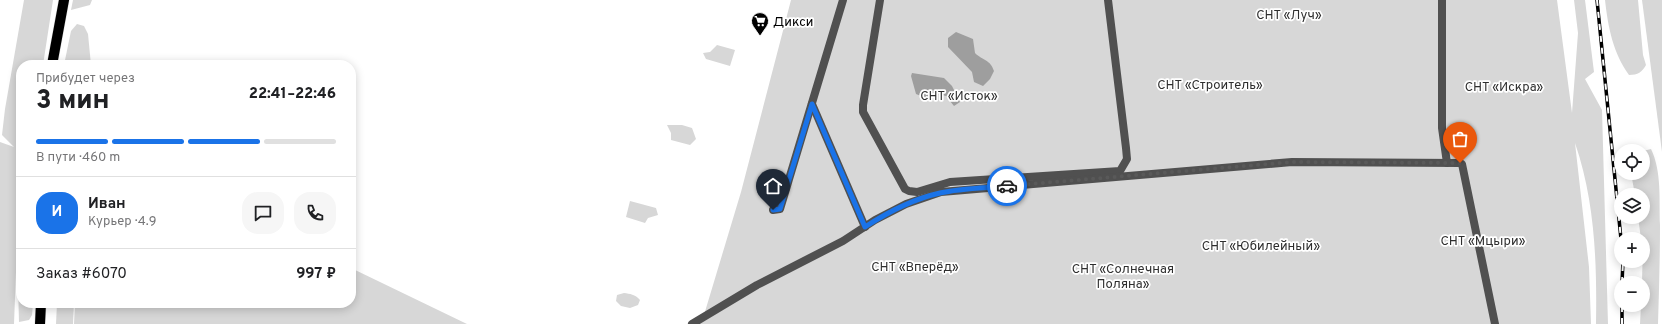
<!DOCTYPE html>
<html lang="ru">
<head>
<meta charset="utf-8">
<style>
	:root { --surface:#fff; --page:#f6f6f6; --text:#202124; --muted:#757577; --line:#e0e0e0; --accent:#1a73e8 }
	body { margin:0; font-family:Overpass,sans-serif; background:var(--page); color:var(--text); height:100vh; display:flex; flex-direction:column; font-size:15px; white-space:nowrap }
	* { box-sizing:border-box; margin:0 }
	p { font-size:13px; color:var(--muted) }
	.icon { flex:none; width:22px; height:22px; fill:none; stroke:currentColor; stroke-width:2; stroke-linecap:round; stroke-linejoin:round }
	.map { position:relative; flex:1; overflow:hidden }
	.drawer { position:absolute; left:16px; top:60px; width:340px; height:248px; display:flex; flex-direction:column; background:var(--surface); border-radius:16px; box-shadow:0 2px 10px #0003 }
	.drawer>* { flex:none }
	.buttons { position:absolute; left:1614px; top:144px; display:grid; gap:8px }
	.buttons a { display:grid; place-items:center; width:36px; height:36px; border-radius:50%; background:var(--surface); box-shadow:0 2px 10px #0003; font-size:20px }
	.pin { position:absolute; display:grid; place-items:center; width:34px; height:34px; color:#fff; margin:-41px -17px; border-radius:50% 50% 50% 0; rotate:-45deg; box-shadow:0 0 4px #0007 }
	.pin .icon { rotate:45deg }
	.courier { position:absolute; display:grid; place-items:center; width:40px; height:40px; margin:-20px; border:3px solid #1a73e8; border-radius:50%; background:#fff; color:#222; box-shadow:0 1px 5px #0007 }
	.summary em { font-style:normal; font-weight:800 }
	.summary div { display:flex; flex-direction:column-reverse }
	.summary { display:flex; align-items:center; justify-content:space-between; height:68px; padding:0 20px }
	h1 { font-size:26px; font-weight:800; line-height:30px }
	.bar { display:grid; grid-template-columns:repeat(4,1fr); gap:6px 4px; align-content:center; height:48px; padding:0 20px }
	.bar i { height:5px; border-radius:3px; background:var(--line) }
	.bar .active { background:var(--accent) }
	.bar p { grid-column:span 4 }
	.line { display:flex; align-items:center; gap:10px; padding:0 20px; border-top:1px solid var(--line) }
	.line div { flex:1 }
	.round { display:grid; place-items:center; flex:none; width:42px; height:42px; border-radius:16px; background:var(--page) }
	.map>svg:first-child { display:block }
</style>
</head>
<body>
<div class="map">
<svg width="1662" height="324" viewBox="0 0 1662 324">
	<rect width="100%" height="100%" fill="#fff"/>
	<g fill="#d7d7d7">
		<polygon points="24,0 53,0 43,65 21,65 21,303 33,303 32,315 29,320 19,322 17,246 14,324 0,324 0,142 14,147 2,135 5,109"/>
		<polygon points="73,0 92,0 90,5 71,10"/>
		<path d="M791 0H1557L1572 113 1578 33 1574 0H1585L1594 72 1585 79 1602 110 1608 324H1596C1597 263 1595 201 1575 143L1589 267 1591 324H689L704 315 741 192Z"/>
		<path d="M1605 0H1638L1643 55 1646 65C1642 72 1638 75 1629 75 1613 53 1608 27 1605 0Z"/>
		<polygon points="1642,0 1662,0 1662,152"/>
		<polygon points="77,24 84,26 88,34 91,65 64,65 71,31"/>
		<polygon points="717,45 735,50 730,66 706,59 703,53 710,52"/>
		<polygon points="667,125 682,125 692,128 696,139 690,145 671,140 671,133"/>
		<path d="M1651 149C1662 172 1659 200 1660 225 1660 258 1659 291 1658 324H1640L1641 305H1643V283H1642L1643 239H1641L1638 217H1643V195H1635L1631 173H1643V151Z"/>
		<polygon points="630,201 656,208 658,215 648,218 645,223 626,217"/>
		<polygon points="351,268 467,324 74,324 75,303 351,303"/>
		<path d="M624 293C630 294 635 294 640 300L638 305 630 308 621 306 616 301 617 295Z"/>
		<polygon points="57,303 74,303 73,324 56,324"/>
	</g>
	<g fill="#9e9e9e">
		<path d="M956 32 973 39 975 53C983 61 990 59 994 71L990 79 983 86 974 82 972 72 948 47V38Z"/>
		<polygon points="912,73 944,78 952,86 960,102 954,106 946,96 934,93 926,98 916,94 911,76"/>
	</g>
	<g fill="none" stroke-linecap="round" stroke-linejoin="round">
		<g stroke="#dbdbdb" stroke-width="11">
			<g id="major">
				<polyline points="52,65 64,0"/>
				<polyline points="40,324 41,303"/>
			</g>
		</g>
		<g stroke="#505050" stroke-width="8">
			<polyline points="880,0 863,105 863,112 905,189 909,191 917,192 950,182 1120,171 1127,159 1126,148 1108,0"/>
			<polyline points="1442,0 1442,128 1447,163"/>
			<polyline points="812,104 865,227"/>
			<polyline points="773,210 780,209 843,0"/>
			<polyline points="692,324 757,285 843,241 875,220 906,204 941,192 1292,162 1460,163 1462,164 1495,324"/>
		</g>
		<use href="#major" stroke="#000" stroke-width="10"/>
		<g stroke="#000" stroke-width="3.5">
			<g id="rail">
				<polyline points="1597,0 1621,239"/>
				<polyline points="1622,283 1623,261"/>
				<polyline points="1622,324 1622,305"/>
			</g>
		</g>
		<use href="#rail" stroke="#fff" stroke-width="2" stroke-dasharray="6" stroke-linecap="butt"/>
	</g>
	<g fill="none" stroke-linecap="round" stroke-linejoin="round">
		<polyline stroke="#595959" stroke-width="4" stroke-dasharray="0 7.2" points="1007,186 1292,162 1460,163"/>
		<path stroke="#1a73e8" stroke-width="5" d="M773 210 780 209 812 104 865 227C888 212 913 199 940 193 961 188 985 188 1007 186"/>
	</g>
	<defs>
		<g id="supermarket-pin" transform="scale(0.9)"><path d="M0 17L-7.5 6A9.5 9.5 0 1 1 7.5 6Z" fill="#000" stroke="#fff"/><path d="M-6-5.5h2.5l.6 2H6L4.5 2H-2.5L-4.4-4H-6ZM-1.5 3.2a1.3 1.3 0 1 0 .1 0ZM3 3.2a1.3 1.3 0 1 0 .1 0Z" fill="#fff"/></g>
	</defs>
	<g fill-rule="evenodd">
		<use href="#supermarket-pin" x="760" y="21"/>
	</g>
	<g text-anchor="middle" stroke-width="3.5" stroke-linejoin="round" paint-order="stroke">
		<g font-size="13" fill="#2e2e2e" stroke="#fff">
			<text x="1289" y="19">СНТ «Луч»</text>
			<text x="1210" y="89">СНТ «Строитель»</text>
			<text x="1504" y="91">СНТ «Искра»</text>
			<text x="959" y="100">СНТ «Исток»</text>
			<text x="1483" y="245">СНТ «Мцыри»</text>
			<text x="1261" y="250">СНТ «Юбилейный»</text>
			<text x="915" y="271">СНТ «Вперёд»</text>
			<text x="1123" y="273">СНТ «Солнечная<tspan x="1123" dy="15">Поляна»</tspan></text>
		</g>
		<g font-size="13" fill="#000" stroke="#fff" text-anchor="start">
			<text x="773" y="26">Дикси</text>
		</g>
	</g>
</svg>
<div class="buttons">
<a><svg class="icon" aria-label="locate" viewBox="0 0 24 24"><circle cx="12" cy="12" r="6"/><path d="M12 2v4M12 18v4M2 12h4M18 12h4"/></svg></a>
<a><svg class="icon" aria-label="layers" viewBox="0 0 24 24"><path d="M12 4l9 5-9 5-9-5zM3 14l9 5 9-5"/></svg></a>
<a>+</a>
<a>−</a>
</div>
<div class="pin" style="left:1460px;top:163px;background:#ea580c"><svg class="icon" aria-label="bag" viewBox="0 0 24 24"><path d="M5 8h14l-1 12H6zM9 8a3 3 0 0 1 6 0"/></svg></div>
<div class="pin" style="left:773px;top:210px;background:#1f2937"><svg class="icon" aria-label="home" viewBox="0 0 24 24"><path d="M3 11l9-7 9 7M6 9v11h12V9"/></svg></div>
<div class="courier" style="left:1007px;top:186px"><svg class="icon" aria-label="car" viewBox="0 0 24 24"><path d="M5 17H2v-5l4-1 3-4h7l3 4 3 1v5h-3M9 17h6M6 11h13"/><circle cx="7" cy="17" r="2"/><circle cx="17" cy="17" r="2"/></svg></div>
<section class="drawer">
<div class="summary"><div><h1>3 мин</h1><p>Прибудет через</p></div><em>22:41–22:46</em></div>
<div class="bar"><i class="active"></i><i class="active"></i><i class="active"></i><i></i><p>В пути · 460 m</p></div>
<div class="line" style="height:72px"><b class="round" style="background:var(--accent);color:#fff">И</b><div><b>Иван</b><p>Курьер · 4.9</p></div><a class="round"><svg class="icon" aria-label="chat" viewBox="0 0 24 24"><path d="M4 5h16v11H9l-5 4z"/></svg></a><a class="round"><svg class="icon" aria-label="phone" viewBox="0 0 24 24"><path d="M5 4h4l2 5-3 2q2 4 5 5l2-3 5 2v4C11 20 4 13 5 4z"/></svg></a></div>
<div class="line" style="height:52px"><div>Заказ #6070</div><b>997 ₽</b></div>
</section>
</div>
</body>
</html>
